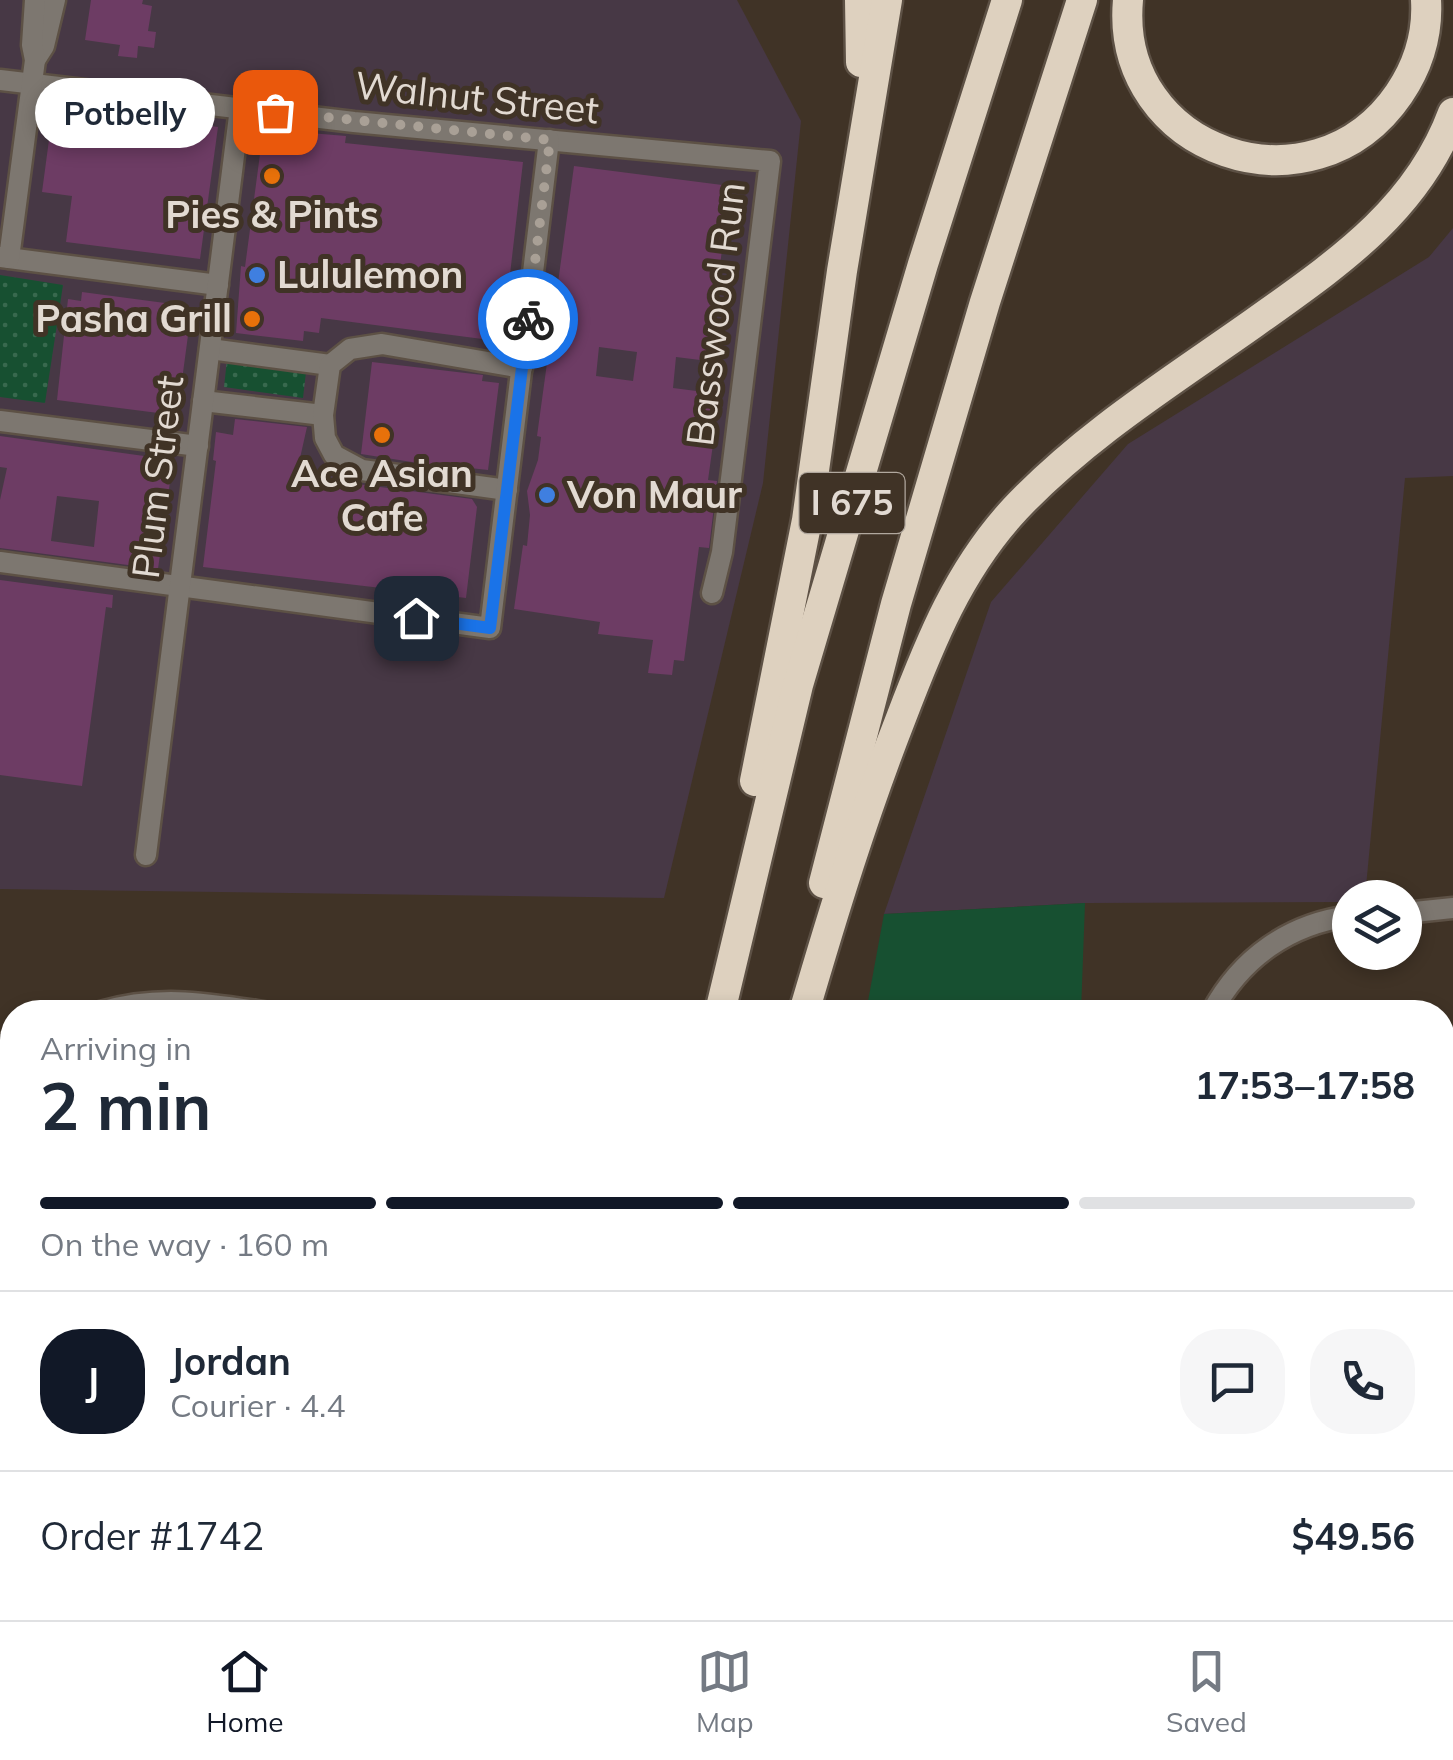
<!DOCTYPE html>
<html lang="en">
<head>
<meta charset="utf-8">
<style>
	:root { --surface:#fff; --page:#f6f6f7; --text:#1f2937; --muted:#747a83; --line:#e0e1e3; --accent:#111827 }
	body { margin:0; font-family:Mulish,sans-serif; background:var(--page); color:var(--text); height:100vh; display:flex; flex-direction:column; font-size:38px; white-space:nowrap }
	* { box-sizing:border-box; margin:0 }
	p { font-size:32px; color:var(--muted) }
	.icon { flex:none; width:55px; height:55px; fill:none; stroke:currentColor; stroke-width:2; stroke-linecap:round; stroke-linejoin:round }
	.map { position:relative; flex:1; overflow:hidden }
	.sheet { position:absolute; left:0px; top:1000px; width:1455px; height:620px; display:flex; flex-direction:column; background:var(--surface); border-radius:40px 40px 0 0; box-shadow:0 5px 15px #0003 }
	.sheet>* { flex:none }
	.tools { position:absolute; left:1332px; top:880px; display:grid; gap:20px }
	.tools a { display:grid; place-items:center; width:90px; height:90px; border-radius:50%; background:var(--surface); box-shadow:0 5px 15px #0003; font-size:50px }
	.pin { position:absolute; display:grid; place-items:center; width:85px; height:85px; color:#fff; margin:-42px; border-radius:20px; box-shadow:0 5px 15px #0006 }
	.courier { position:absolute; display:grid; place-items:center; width:100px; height:100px; margin:-50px; border:8px solid #1a73e8; border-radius:50%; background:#fff; color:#222; box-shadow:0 2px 12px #0007 }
	.bubble { position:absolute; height:70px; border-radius:35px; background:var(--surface); box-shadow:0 5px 15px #0003; font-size:32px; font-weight:700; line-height:70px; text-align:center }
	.head em { font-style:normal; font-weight:700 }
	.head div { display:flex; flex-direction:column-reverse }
	.head { display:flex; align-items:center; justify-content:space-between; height:170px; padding:0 40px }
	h1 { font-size:65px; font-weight:700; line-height:75px }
	.bar { display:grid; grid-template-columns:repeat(4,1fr); gap:15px 10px; align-content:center; height:120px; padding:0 40px }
	.bar i { height:12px; border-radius:8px; background:var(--line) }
	.bar .active { background:var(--accent) }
	.bar p { grid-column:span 4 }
	.line { display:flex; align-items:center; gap:25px; padding:0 40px; border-top:2px solid var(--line) }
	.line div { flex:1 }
	.round { display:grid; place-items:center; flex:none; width:105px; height:105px; border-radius:40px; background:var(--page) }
	.dock { display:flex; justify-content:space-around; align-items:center; height:140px; border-top:2px solid var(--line); background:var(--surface); font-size:28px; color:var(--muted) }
	.dock a { display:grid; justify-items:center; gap:5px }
	.dock .active { color:var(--accent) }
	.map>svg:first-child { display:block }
</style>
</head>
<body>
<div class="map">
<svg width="1453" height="1620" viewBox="0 0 1453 1620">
	<defs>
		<pattern id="park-dots" width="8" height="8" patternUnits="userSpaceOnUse" patternTransform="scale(2.5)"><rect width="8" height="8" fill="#175031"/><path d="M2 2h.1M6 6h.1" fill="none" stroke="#38694e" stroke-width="1.8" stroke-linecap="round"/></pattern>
	</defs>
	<rect width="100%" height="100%" fill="#403326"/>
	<g fill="#473845">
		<polygon points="0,0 737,0 801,121 763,483 664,898 0,889"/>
		<polygon points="1453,228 1453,476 1405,478 1365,897 1350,898 1350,902 1085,903 884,914 991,602 1128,444 1429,257"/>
	</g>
	<polygon fill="#175031" points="1085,903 1081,1012 866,1012 884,914"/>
	<g fill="url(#park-dots)">
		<polygon points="0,275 63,285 45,403 0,397"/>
		<polygon points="227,360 306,372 303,398 224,387"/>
	</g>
	<g fill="#6d3c64" fill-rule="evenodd">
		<polygon points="91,0 143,0 142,4 152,6 148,31 156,32 154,48 138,46 137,58 118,56 120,45 85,40"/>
		<polygon points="63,107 218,127 200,259 66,242 72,196 42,192 51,125 61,126"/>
		<polygon points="274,130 346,136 345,143 523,162 503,335 490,340 321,318 319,333 304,331 303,341 236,333 241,266 245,267 262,139"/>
		<path d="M574 166 730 186 708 361 676 357 673 388 720 394 708 480 717 481 709 548 699 547 684 661 674 660 672 675 648 673 653 640 598 634 600 622 514 609 523 545 527 546 530 515 527 491 538 460 541 437 537 436ZM599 347 637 352 633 381 596 376Z"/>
		<polygon points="82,292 180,305 177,326 189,328 180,395 168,393 166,414 57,400 68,299 81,301"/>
		<polygon points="372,362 474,374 483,375 482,381 499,383 488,470 470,468 469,471 361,454"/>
		<polygon points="235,419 307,427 296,476 472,499 477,507 466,598 203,567 216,461 213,460 216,432 233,435"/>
		<path d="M0 436 173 460 158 569 0 548V500L7 468 0 467ZM57 496 99 501 94 547 51 541Z"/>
		<polygon points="0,580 113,595 112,608 106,607 82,786 0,775"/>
	</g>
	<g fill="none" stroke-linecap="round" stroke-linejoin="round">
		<g stroke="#5d5145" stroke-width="25">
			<g id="minor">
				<polyline points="35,60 44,46 55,0"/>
				<polyline points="0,80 354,122 770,161 722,552 712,593"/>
				<polyline points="0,257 218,285"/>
				<polyline points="9,258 35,60 32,45 35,0"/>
				<polyline points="210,349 330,365"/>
				<polyline points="203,401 323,415"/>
				<polyline points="0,421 198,446"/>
				<polyline points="507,490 362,470 334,455 325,438 323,415 330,365 350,349 382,344 522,368"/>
				<polyline points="0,562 490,628 549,140"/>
				<polyline points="146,855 240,108"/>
				<polyline points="1405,913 1453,908"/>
				<path d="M100 1012C159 995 204 1003 264 1012"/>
				<path d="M1212 1012C1241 958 1289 924 1350 916"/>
				<polyline points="0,1045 12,1040"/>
				<polyline points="0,1349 12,1351"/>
				<polyline points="1216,1608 1217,1620"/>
				<polyline points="171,1620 184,1608"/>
				<polyline points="486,1620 486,1608"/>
			</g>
		</g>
		<g stroke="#5d5145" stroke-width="35">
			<g id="highway">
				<polyline points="860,0 861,62"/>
				<path d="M1128 0C1114 153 1313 220 1399 94 1418 66 1428 34 1426 0"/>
				<polyline points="755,781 807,520 842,271 887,0"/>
				<polyline points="824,883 896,604 985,302 1082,0"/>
				<polyline points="720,1012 798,685 923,264 1007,0"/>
				<path d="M804 1012C833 913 863 815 901 718 930 642 959 569 1016 508 1085 435 1172 381 1254 323 1335 265 1417 211 1453 113"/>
				<polyline points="614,1620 616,1608"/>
				<polyline points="683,1620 686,1608"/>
			</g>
		</g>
		<use href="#minor" stroke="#7d7770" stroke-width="20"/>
		<use href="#highway" stroke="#ded1bf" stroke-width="30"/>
	</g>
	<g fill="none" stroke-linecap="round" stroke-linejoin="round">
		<polyline stroke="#a9a096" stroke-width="10" stroke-dasharray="0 18" points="275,112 550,140 528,319"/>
		<polyline stroke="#1a73e8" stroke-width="12" points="416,618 490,628 528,319"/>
	</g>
	<g fill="#e8710a" stroke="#403326" stroke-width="4">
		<circle cx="272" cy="176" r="10"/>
		<circle cx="252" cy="319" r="10"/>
		<circle cx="382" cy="435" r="10"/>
	</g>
	<g fill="#3f7fe0" stroke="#403326" stroke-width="4">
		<circle cx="257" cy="275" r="10"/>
		<circle cx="547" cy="495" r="10"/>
	</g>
	<g text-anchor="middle" stroke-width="10" stroke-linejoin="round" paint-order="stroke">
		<rect fill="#403326" stroke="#b1a89e" stroke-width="2.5" x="799.5" y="473" width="105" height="60" rx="8"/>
		<g font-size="35" font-weight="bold" fill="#e2dad2">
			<text x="852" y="515">I 675</text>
		</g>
		<g font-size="38" fill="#e2dad2" stroke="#403326">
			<text transform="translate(477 98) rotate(6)" y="13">Walnut Street</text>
			<text transform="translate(716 314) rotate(-83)" y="13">Basswood Run</text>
			<text transform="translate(158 477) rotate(-83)" y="13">Plum Street</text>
		</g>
		<g font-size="38" font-weight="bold" fill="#e2dad2" stroke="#403326">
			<text x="272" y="228">Pies &amp; Pints</text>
			<text x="277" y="288" text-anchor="start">Lululemon</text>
			<text x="232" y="332" text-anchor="end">Pasha Grill</text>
			<text x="382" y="487">Ace Asian<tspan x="382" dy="44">Cafe</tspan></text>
			<text x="567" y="508" text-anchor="start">Von Maur</text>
		</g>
	</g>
</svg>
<div class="tools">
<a><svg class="icon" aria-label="layers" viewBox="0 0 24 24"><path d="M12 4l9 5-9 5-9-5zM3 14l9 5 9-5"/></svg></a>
</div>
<div class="pin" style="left:275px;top:112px;background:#ea580c"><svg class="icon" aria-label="bag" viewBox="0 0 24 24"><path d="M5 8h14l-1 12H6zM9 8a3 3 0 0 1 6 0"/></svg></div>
<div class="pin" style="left:416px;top:618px;background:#1f2937"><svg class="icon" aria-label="home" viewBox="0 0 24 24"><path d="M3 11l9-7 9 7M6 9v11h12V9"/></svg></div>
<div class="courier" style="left:528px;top:319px"><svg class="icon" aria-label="bike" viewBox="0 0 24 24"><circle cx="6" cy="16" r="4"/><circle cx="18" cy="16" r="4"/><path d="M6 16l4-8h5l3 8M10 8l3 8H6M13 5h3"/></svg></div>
<div class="bubble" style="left:35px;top:78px;width:180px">Potbelly</div>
<section class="sheet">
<div class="head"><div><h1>2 min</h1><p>Arriving in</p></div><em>17:53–17:58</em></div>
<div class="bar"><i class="active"></i><i class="active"></i><i class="active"></i><i></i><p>On the way · 160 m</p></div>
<div class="line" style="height:180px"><b class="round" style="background:var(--accent);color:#fff">J</b><div><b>Jordan</b><p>Courier · 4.4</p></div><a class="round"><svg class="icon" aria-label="chat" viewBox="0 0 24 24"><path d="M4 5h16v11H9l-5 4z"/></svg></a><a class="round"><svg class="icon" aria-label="phone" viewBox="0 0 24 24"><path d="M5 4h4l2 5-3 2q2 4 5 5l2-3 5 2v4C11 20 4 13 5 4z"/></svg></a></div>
<div class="line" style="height:130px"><div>Order #1742</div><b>$49.56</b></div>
</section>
</div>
<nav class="dock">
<a class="active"><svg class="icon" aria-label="home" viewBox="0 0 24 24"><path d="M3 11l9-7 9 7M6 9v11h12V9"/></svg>Home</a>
<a><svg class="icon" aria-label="map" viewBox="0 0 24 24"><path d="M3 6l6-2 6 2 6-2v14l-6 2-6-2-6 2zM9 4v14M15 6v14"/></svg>Map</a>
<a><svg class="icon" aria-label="saved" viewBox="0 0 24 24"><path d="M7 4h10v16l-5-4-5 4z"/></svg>Saved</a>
</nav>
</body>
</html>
